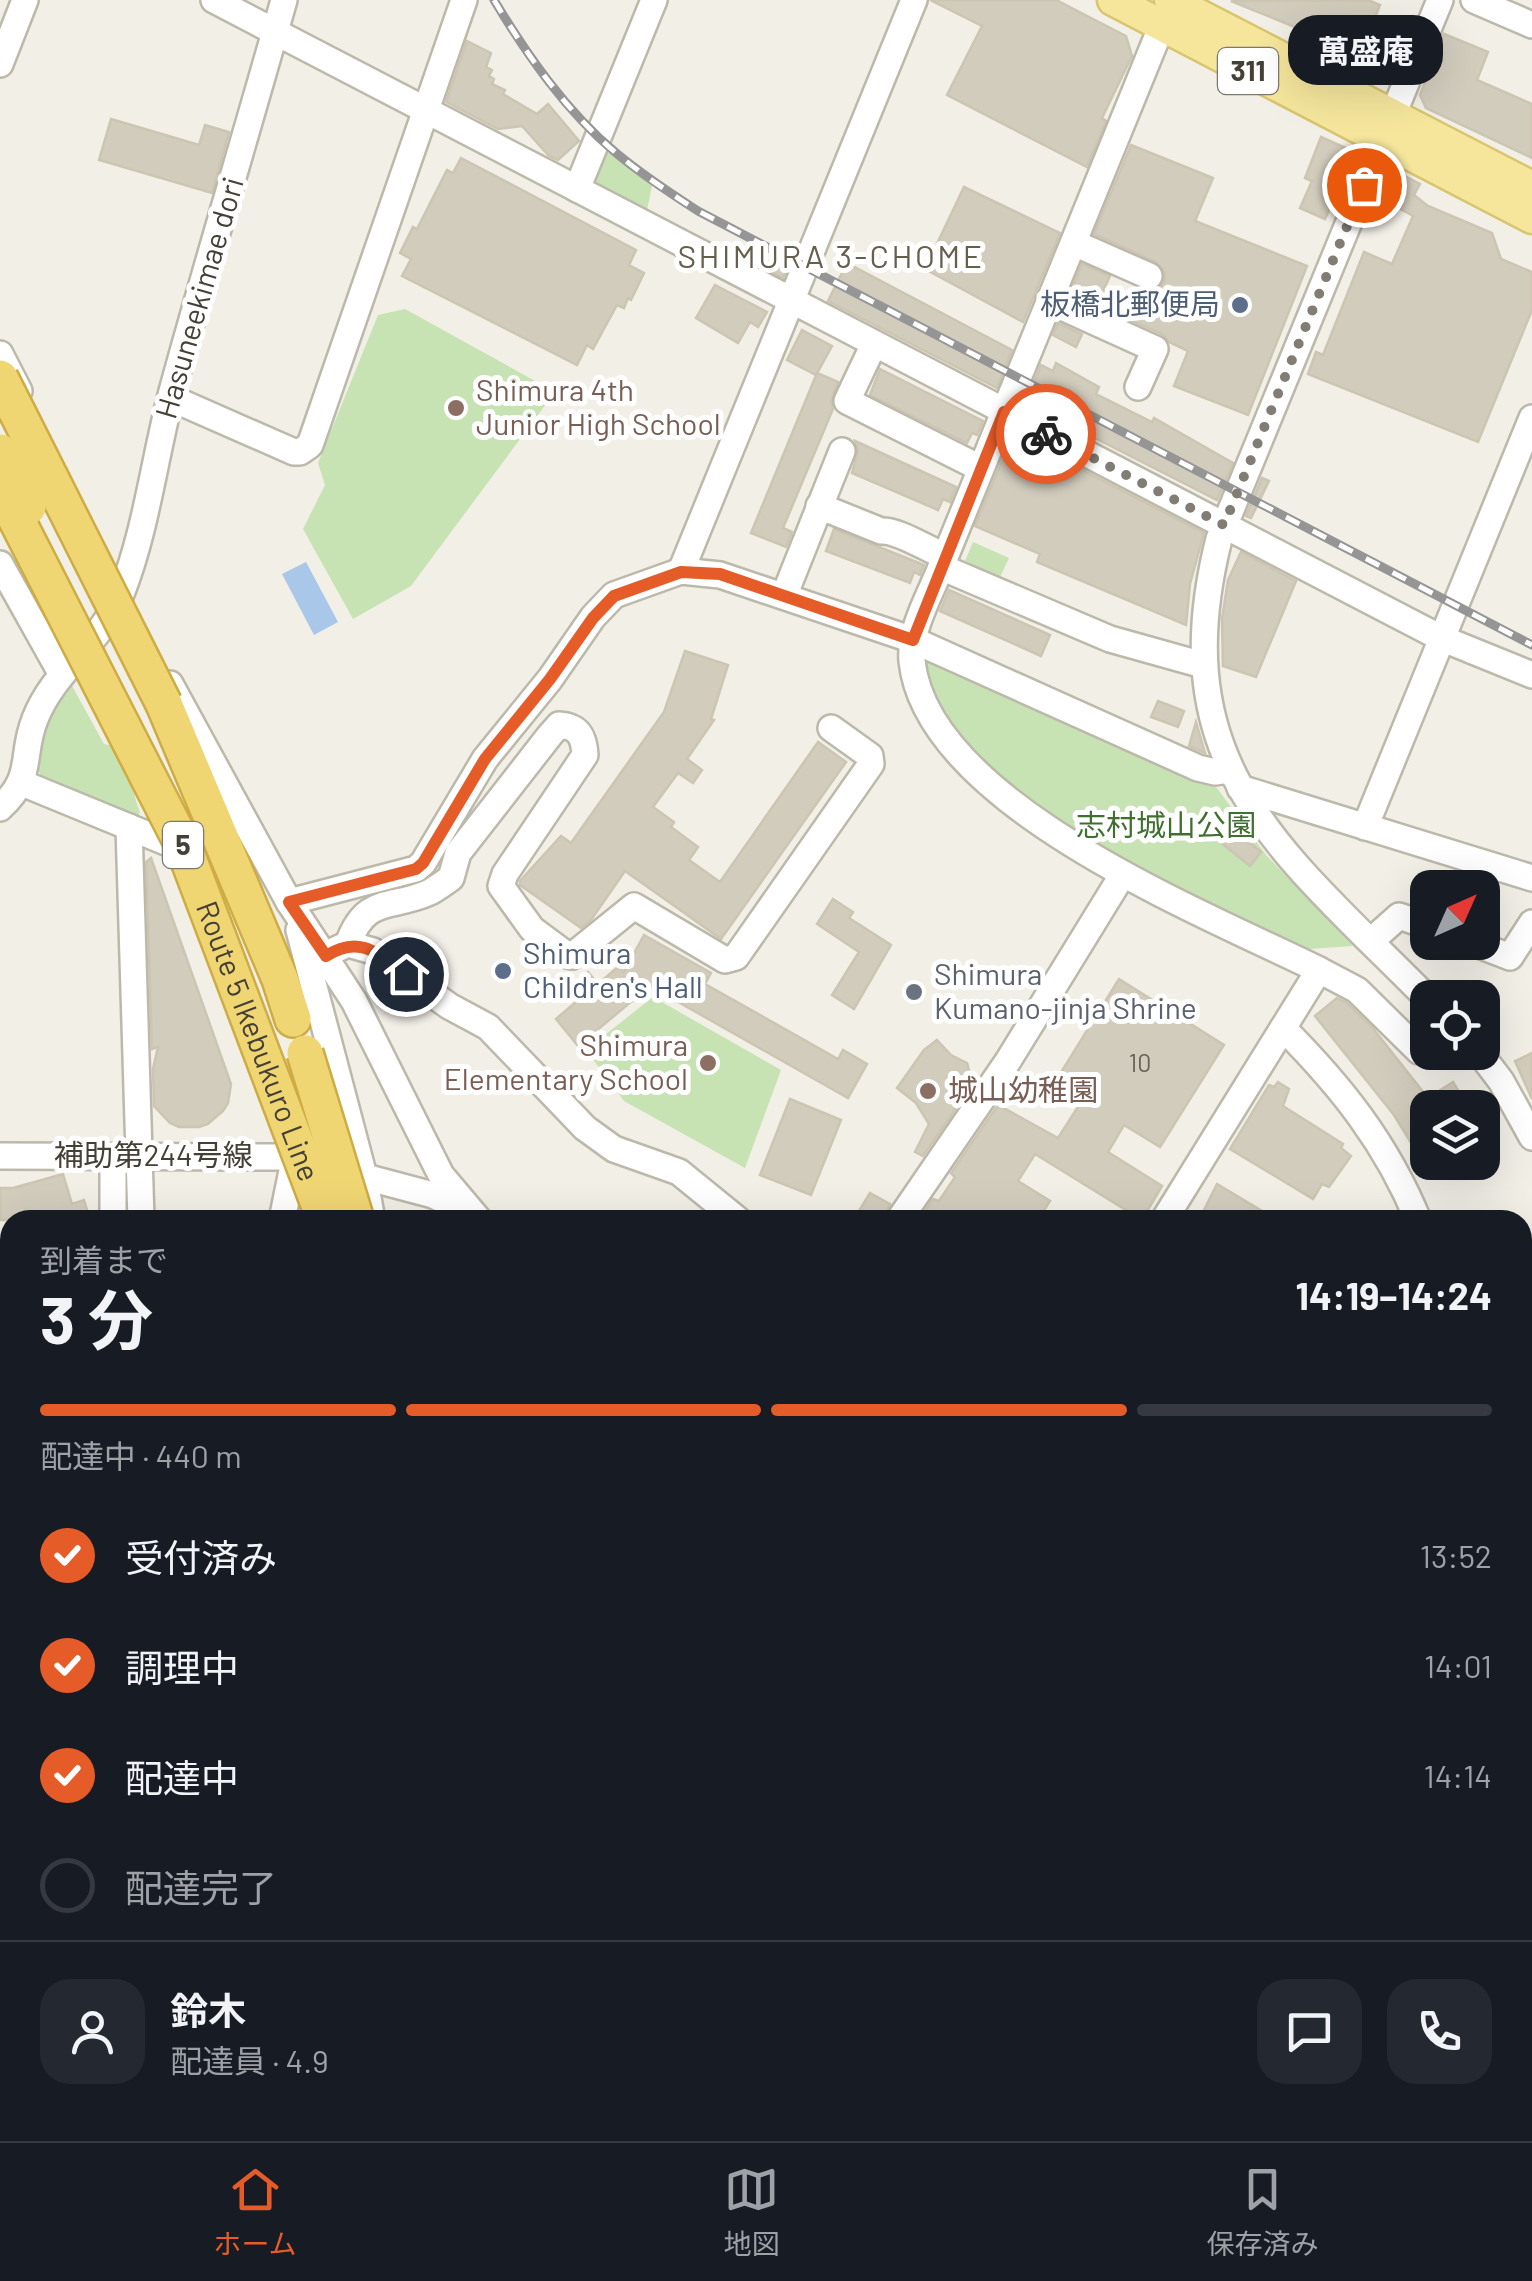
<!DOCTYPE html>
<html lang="ja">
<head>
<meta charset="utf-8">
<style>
	:root { --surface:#171b24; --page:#242831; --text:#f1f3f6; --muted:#9ea1a6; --line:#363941; --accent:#e65c29 }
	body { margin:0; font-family:Barlow,"Noto Sans JP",sans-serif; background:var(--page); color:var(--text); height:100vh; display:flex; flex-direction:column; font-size:38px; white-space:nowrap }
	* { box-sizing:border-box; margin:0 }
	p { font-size:32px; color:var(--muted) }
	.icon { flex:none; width:55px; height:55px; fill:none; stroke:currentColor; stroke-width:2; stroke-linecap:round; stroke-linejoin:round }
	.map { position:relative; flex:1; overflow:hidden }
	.sheet { position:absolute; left:0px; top:1210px; width:1532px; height:932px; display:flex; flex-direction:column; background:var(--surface); border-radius:30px 30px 0 0; box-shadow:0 10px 40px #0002 }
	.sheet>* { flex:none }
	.needle { width:65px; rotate:45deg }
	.fabs { position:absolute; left:1410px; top:870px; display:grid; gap:20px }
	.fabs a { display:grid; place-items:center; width:90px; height:90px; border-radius:20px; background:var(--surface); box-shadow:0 10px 40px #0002; font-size:50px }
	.pin { position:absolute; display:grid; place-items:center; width:85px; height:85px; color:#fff; margin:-42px; border:5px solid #fff; border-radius:50%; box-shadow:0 2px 10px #0007 }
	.courier { position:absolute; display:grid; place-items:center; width:100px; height:100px; margin:-50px; border:8px solid #e65c29; border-radius:50%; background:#fff; color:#222; box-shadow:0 2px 12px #0007 }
	.bubble { position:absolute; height:70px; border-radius:30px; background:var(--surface); box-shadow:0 10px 40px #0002; font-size:32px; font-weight:700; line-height:70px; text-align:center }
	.headline em { font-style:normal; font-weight:700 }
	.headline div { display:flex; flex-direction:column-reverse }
	.headline { display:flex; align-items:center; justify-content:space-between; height:170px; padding:0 40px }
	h1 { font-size:65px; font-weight:700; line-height:75px }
	.bar { display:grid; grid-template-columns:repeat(4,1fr); gap:15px 10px; align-content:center; height:120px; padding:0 40px }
	.bar i { height:12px; border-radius:8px; background:var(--line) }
	.bar .on { background:var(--accent) }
	.bar p { grid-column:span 4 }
	.line { display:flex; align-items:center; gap:25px; padding:0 40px; border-top:2px solid var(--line) }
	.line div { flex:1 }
	.round { display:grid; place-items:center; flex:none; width:105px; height:105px; border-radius:30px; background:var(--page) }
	ol { padding:0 40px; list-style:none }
	li { display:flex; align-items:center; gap:30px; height:110px }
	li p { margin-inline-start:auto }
	li .icon { padding:10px; border-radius:50%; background:var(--accent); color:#fff; stroke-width:4 }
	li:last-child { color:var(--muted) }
	li i { width:55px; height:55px; border:5px solid var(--line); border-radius:50% }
	.menu { display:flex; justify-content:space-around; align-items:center; height:140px; border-top:2px solid var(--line); background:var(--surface); font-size:28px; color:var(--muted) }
	.menu a { display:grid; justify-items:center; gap:5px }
	.menu .on { color:var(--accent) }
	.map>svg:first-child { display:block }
</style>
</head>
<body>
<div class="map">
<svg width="1532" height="2141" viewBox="0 0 1532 2141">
	<rect width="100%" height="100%" fill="#f1efe6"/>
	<g fill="#c7e2b3">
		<polygon points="598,137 653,181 644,225 577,189"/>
		<polygon points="405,309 555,392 411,586 353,619 303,529 325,485 318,463 378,315"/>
		<polygon points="973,542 1009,558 1000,577 965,561"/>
		<polygon points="925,654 1217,788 1266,855 1353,946 1295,950 1135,872 1019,800 944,721 918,658"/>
		<path d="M71 684 104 744 119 747C131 767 131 790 140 812L137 819C121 812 53 788 44 779 21 756 52 707 65 686Z"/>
		<polygon points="653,997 781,1070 745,1168 624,1101 586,1050"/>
		<polygon points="0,1246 10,1246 10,1365 0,1370"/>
		<polygon points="1532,2076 1532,2117 1523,2126 1523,2078"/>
		<polygon points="1426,2133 1514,2133 1505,2141 1434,2141"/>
	</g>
	<polygon fill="#a8c7e9" points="306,562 338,622 314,635 282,574"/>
	<g fill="#d2ccbd" stroke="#ccc5b1" stroke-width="2.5">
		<polygon points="930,0 1056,0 1126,36 1132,56 1102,118 1106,121 1087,167 947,95 982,26"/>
		<polygon points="1368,0 1380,5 1361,54 1231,1"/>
		<polygon points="1444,34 1488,52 1477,80 1532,104 1532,158 1426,108 1420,95"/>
		<polygon points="467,41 491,53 486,67 492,70 489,76 494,79 492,84 505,90 503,94 537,114 548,104 579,141 558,160 549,156 522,126 498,129 446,102"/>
		<polygon points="111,119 199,145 205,125 229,132 212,193 99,160"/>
		<polygon points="1321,137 1348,149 1354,164 1343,195 1337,192 1325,219 1300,208 1312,181 1305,178"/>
		<polygon points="1131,145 1213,178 1195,221 1307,266 1248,415 1174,386 1188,351 1169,342 1162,334 1070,293 1082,264 1110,276 1104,289 1134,303 1141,304 1148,292 1158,290 1164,282 1165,273 1156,262 1094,234"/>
		<polygon points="461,158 636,250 629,265 644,273 631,300 628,298 624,308 617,305 593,349 587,345 577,365 402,276 411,259 400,253 413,227 417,229 447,170 453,173"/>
		<polygon points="1401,174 1420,184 1414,195 1428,206 1492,233 1501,259 1532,272 1532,310 1478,442 1308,374 1316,352 1323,355 1364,252 1392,264 1413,216 1377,196 1384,180"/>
		<polygon points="964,187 1060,233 1023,322 925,269"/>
		<polygon points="758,256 786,271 783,278 754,263"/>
		<polygon points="847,263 1012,350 997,388 828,301"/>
		<polygon points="715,285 767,312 758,327 750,322 738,343 696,318"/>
		<polygon points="1058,323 1082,334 1076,347 1053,335"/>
		<polygon points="802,330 832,346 816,375 787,360"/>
		<polygon points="1056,363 1099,387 1096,394 1152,422 1154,418 1233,463 1217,500 1026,403 1041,365 1053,371"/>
		<polygon points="880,369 983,421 977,435 972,433 967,443 870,395"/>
		<polygon points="817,373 838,382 831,401 833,409 783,528 792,532 786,547 751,533"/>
		<polygon points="1013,434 1204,533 1190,584 1186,625 1037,562 1040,554 975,526"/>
		<polygon points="855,441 956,487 950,502 943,499 938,510 852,473 858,450"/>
		<polygon points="1262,478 1269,481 1251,518 1246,516"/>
		<polygon points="834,529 924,565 920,575 914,572 910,583 826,551"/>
		<polygon points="1241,552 1296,581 1256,677 1223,666 1222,619 1228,580"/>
		<polygon points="949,590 1050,635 1041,656 940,611"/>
		<polygon points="685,651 728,665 711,719 714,720 687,759 702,770 693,783 678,773 653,807 674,822 671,827 698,847 689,860 720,882 818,742 846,762 721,939 625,871 591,920 581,928 520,885 520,881 561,836 571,843 664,712"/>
		<polygon points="1158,701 1184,711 1178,727 1151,717"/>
		<polygon points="1196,722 1205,753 1189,746"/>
		<polygon points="1230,827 1261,852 1250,866 1219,841"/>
		<polygon points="151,858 231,1084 228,1103 223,1111 208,1124 199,1127 179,1127 170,1123 154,1106 153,1069 158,1047 152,1049 146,862"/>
		<polygon points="833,899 853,912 849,918 891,945 854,1009 832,995 859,952 817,924"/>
		<polygon points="644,935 711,973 705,984 838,1059 843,1050 867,1064 848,1098 650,986 578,1046 556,1019 577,1001 568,989 588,972 598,984 619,966 624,972"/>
		<polygon points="1119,979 1224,1045 1160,1147 1124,1125 1108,1152 1162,1186 1142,1220 1035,1154 1018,1181 1050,1201 1038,1220 919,1220 933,1199 939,1201 955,1177 951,1173 998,1105 1058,1138 1083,1099 1055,1082"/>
		<polygon points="1337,998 1347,1003 1372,1027 1428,1098 1453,1082 1469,1108 1428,1108 1428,1144 1416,1151 1394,1115 1315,1016"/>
		<polygon points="937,1040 951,1055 967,1063 973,1084 923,1156 915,1152 929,1124 916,1103 897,1088 924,1050"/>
		<polygon points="1532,1053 1532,1099 1515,1061"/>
		<polygon points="1278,1082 1289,1089 1283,1106 1343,1144 1341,1148 1351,1156 1329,1187 1322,1184 1313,1199 1230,1149 1269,1085 1274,1087"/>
		<polygon points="790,1099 841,1120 811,1195 760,1175"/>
		<polygon points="63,1174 72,1204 84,1200 90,1220 0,1220 0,1188 13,1188"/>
		<polygon points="1217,1184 1277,1220 1199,1220"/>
		<polygon points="870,1193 890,1204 883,1220 867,1220 857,1214"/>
	</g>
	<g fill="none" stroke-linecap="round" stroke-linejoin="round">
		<g stroke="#bcb8aa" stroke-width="30">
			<g id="minor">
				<polyline points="214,0 1441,638 1532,675"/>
				<polyline points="1474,0 1532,25"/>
				<polyline points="0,64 25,0"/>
				<polyline points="577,189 654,0"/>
				<polyline points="1074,243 1149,276"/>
				<polyline points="1049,301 1155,349 1138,387"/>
				<polyline points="874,344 847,401 980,468"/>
				<polyline points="0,354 19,391"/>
				<polyline points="171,398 294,452 300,452 310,445 464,0"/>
				<path d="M819 506 881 531C899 530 926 549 945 556"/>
				<polyline points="0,564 61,673"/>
				<polyline points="941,567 1110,639 1203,665"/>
				<polyline points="681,571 914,0"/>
				<polyline points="784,596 842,451"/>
				<polyline points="170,684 289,902 354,1001 441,1175 479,1220"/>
				<polyline points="22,783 168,843"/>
				<polyline points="1240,788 1532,878"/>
				<path d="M0 808C35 776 20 756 35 719 54 670 101 643 121 594 146 531 154 461 171 395 207 263 247 132 284 0"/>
				<polyline points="129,827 141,1220"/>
				<polyline points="1365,827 1532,418"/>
				<polyline points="289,902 416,869 423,863 485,759 550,679 593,617 614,595 681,571 720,575 913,640 1198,768 1215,772 1230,770"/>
				<polyline points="299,930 364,1176 372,1220"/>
				<polyline points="1371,941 1399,916 1428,926"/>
				<polyline points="1471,942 1510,957 1532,923"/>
				<path d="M348 944C366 894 391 910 430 892 437 888 444 883 451 878L458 853 550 735 559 725C579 726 584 737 585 755L505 874 501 886 532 929 567 955 572 956 634 906 725 960 736 957 871 764 870 756 831 728"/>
				<polyline points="335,950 348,944 373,951 449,1006 488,1027 585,1128 614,1149 679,1172 738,1220"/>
				<polyline points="1319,970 1357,990 1419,1051"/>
				<path d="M1428 999C1283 852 1161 767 1219 539L1440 0"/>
				<path d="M1283 1028C1341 1086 1387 1144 1418 1220"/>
				<polyline points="1479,1052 1501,1081 1532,1137"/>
				<polyline points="0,1156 290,1157 433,1195 466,1211"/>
				<polyline points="113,1220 113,1157"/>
				<polyline points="282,1220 293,1166"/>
				<polyline points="899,1220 1008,1061 1123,874"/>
				<path d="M1164 1220 1319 970C1206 914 927 804 912 661 909 630 930 595 941 567L1169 8"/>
				<polyline points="1522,1317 1532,1314"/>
				<polyline points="10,1423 0,1429 10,1446"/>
				<polyline points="1522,1465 1532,1469"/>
				<polyline points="0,1573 10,1572"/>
				<polyline points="0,1713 10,1714"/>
				<polyline points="0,1818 10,1803"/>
				<polyline points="1522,1818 1532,1819"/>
				<polyline points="1522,1948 1532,1949"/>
				<polyline points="281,2132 281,2141"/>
				<polyline points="505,2132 507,2141"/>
				<polyline points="797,2132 801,2141"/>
				<polyline points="1408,2132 1421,2141"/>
				<polyline points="25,2141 35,2132"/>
				<polyline points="640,2141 649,2132"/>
				<polyline points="858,2141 866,2132"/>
				<polyline points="971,2141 980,2132"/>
				<polyline points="1087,2141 1096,2132"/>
				<polyline points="1238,2141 1260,2132"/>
			</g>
		</g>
		<g stroke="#d8c56e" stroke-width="35">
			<g id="major">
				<polyline points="1113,0 1532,218"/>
				<polyline points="1170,0 1532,187"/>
			</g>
		</g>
		<g stroke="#ceac44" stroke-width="40">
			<g id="highway">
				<polyline points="164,704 280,979 293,1019"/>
				<polyline points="837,2132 842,2141"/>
			</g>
		</g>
		<use href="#minor" stroke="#fff" stroke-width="25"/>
		<use href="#major" stroke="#f5e69c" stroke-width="30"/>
		<use href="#highway" stroke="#f0d573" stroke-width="35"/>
		<g stroke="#959595" stroke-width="9">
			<path id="rail" d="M494 0C527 55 566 111 615 152 641 174 670 193 698 211L1532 645"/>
		</g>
		<use href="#rail" stroke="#fff" stroke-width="5" stroke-dasharray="15" stroke-linecap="butt"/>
		<g stroke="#ceac44" stroke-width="40" stroke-linecap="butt">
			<g id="highway-bridge">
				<polyline points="0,378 164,704"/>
				<polyline points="0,452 28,507"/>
				<path id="s1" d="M0 487 183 845 325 1220"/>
				<polyline points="305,1053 356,1220"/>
			</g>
		</g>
		<use href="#highway-bridge" stroke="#f0d573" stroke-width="35"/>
	</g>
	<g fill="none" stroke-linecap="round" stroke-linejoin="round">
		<polyline stroke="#817d74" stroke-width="10" stroke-dasharray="0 18" points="1046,434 1224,525 1364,185"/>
		<path stroke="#e65c29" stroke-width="12" d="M406 974C378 954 360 934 326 956L289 902 416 869 423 863 485 759 550 679 593 618 614 596 681 572 720 574 913 640 1004 412 1046 434"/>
	</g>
	<g fill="#5c6f8a" stroke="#fff" stroke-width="4">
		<circle cx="1240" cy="305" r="10"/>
		<circle cx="503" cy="971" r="10"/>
	</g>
	<g fill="#8d6e63" stroke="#fff" stroke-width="4">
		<circle cx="456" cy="408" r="10"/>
		<circle cx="708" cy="1063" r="10"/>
		<circle cx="928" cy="1091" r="10"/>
	</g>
	<circle fill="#6b7280" stroke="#fff" stroke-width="4" cx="914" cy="992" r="10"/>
	<g text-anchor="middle" stroke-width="10" stroke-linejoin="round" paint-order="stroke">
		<g font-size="25" fill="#686358">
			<text x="1140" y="1072">10</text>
		</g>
		<g fill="#fff" stroke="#7c7972" stroke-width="2.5">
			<rect x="1218" y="48" width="60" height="46" rx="8"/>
			<rect x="163" y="822" width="40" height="46" rx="8"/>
		</g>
		<g font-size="28" font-weight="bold" fill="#444036">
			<text x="1248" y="81">311</text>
			<text x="183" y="855">5</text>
		</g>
		<g font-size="30" fill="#444036" stroke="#fff">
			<text transform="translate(200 298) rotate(-74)" y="10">Hasuneekimae dori</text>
			<text dy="10" stroke="none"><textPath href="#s1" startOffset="612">Route 5 Ikebukuro Line</textPath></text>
			<text x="153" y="1166">補助第244号線</text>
		</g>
		<g font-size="30" fill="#4e5e75" stroke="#fff" text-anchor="end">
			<text x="1220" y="315">板橋北郵便局</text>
			<text x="523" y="964" text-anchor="start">Shimura<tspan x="523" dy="34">Children's Hall</tspan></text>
		</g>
		<g font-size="30" fill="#785e54" stroke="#fff" text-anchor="start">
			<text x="476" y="401">Shimura 4th<tspan x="476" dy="34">Junior High School</tspan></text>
			<text x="688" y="1056" text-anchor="end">Shimura<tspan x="688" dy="34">Elementary School</tspan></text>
			<text x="948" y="1101">城山幼稚園</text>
		</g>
		<g font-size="30" fill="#40702f" stroke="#fff">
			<text x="1166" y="836">志村城山公園</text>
		</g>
		<g font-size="30" fill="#5b616d" stroke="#fff" text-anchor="start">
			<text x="934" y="985">Shimura<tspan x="934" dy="34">Kumano-jinja Shrine</tspan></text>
		</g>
		<g font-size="32" letter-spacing="2.5" fill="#655f4e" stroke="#fff">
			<text x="831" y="268">SHIMURA 3-CHOME</text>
		</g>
	</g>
</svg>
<div class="fabs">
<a><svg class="needle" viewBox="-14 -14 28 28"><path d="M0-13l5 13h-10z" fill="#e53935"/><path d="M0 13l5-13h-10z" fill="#9ea1a6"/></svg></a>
<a><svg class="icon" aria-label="locate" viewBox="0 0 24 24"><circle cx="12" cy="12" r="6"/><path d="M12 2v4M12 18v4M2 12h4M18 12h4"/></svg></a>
<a><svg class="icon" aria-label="layers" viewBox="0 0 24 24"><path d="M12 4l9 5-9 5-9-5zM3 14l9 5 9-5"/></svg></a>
</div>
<div class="pin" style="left:1364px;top:185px;background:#ea580c"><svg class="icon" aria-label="bag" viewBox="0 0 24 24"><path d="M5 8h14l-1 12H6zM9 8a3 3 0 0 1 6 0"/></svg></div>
<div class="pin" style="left:406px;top:974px;background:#1f2937"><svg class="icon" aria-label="home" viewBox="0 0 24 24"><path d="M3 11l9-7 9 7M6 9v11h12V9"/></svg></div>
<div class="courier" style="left:1046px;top:434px"><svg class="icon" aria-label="bike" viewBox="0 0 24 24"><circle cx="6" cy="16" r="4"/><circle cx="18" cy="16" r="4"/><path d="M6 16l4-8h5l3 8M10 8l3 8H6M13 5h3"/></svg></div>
<div class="bubble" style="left:1288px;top:15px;width:155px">萬盛庵</div>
<section class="sheet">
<div class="headline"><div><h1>3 分</h1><p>到着まで</p></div><em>14:19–14:24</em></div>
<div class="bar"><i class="on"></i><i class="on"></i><i class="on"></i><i></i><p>配達中 · 440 m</p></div>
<ol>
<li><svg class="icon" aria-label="check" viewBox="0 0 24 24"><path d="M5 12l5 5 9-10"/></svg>受付済み<p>13:52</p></li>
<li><svg class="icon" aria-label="check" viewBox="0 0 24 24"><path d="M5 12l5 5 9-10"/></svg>調理中<p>14:01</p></li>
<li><svg class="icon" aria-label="check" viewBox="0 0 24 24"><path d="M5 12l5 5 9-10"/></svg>配達中<p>14:14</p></li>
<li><i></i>配達完了</li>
</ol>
<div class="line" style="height:180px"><a class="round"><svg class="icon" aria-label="person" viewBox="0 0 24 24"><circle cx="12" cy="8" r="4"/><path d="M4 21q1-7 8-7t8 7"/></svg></a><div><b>鈴木</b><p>配達員 · 4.9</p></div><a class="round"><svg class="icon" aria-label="chat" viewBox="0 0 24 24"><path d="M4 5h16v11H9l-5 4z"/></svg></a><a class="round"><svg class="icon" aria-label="phone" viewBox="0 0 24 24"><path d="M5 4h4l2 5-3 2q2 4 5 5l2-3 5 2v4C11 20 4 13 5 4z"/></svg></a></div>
</section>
</div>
<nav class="menu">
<a class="on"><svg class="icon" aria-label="home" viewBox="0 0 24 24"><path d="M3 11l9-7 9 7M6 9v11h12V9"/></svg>ホーム</a>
<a><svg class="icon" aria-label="map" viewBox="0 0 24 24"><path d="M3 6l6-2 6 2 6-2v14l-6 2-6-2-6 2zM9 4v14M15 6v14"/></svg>地図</a>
<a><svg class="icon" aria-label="saved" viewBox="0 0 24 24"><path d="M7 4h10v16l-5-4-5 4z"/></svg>保存済み</a>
</nav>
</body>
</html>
